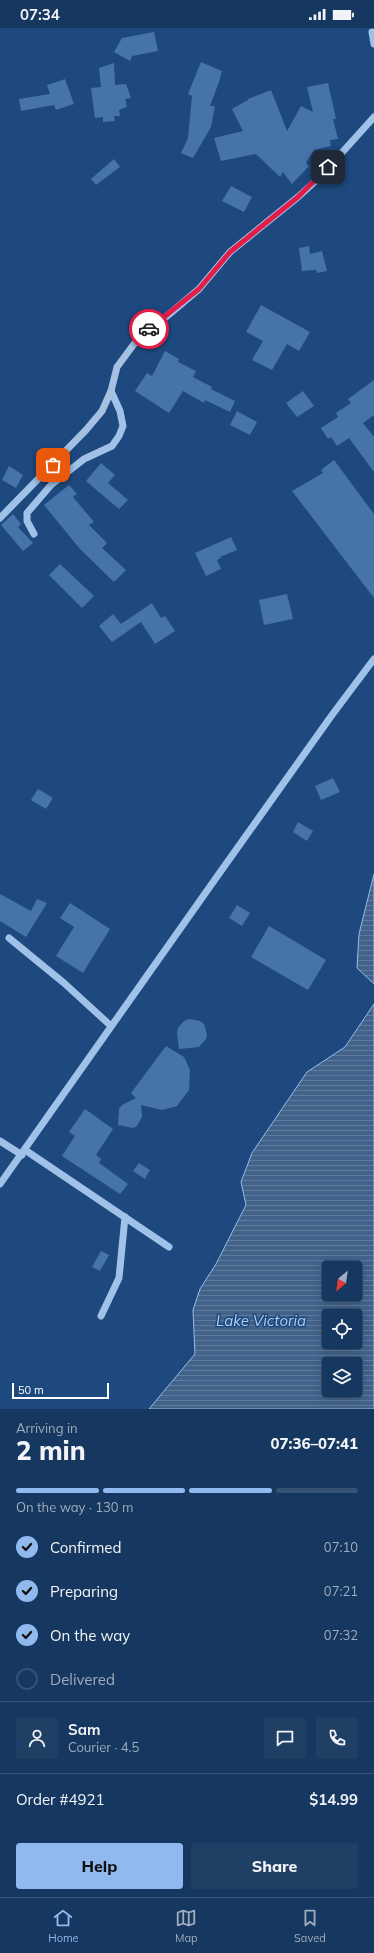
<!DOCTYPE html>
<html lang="en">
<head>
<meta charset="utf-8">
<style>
	:root { --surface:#16375f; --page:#1f3f65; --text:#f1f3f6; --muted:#9eacbd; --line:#355174; --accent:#90b9f0 }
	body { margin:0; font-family:Mulish,sans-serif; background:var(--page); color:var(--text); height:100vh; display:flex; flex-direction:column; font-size:15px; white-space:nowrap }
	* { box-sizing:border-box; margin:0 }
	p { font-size:13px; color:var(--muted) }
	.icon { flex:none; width:22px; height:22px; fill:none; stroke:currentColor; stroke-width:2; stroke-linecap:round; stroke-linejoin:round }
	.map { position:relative; height:1381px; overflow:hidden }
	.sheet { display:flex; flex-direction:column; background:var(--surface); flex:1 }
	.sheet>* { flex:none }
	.needle { width:26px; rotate:209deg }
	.controls { position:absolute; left:322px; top:1233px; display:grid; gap:8px }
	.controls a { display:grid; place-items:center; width:40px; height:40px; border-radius:4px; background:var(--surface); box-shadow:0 2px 10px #0003,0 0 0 1px var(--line); font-size:20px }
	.scale { position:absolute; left:12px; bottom:10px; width:97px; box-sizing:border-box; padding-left:4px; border:2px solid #fff; border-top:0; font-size:11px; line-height:14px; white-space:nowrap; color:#fff; -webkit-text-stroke:3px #1e497f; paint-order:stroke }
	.pin { position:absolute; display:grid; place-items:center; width:34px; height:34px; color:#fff; margin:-17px; border-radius:8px; box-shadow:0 2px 6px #0006 }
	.courier { position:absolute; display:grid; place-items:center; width:40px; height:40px; margin:-20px; border:3px solid #e11d48; border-radius:50%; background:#fff; color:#222; box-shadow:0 1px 5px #0007 }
	.summary em { font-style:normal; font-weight:800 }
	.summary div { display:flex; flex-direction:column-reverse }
	.summary { display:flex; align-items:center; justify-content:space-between; height:68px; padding:0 16px }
	h1 { font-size:26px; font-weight:800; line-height:30px }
	.bar { display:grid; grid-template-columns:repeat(4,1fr); gap:6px 4px; align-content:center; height:48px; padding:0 16px }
	.bar i { height:5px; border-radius:3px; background:var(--line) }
	.bar .current { background:var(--accent) }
	.bar p { grid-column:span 4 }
	.line { display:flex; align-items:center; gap:10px; padding:0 16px; border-top:1px solid var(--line) }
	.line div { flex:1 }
	.round { display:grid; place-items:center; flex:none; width:42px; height:42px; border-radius:4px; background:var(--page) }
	ol { padding:0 16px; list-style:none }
	li { display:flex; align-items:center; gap:12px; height:44px }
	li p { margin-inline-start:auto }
	li .icon { padding:4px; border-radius:50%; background:var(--accent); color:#111; stroke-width:4 }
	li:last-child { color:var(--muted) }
	li i { width:22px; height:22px; border:2px solid var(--line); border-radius:50% }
	.cta { display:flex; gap:8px; margin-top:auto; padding:8px 16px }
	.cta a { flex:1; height:46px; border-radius:4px; background:var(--accent); color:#111; font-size:16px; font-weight:800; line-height:46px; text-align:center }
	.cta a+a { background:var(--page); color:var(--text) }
	.status { display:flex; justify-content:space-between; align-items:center; height:28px; padding:0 20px; background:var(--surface); direction:ltr }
	.status svg { height:11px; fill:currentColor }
	.menu { display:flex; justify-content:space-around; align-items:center; height:56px; border-top:1px solid var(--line); background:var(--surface); font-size:11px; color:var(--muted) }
	.menu a { display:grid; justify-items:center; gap:2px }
	.menu .current { color:var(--accent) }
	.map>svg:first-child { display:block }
</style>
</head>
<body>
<div class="status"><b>07:34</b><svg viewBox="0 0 49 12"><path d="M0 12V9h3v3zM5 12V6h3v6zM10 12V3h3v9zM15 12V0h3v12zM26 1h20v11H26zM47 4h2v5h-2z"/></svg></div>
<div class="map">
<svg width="374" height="1381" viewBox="0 0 374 1381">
	<defs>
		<pattern id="water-rules" width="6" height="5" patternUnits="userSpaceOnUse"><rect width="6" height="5" fill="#42628a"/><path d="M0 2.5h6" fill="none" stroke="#5e7a9c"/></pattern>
	</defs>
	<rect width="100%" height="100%" fill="#1e497f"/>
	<g fill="url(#water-rules)" stroke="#95bdea" fill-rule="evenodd">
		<polygon points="374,846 374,956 357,940 359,906"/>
		<path d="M374 976V1381H149L195 1326 193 1282 200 1261 216 1236 246 1177 241 1154 252 1125 307 1044 345 1019ZM329 1240H355V1266H329ZM329 1288H355V1314H329ZM329 1336H355V1362H329Z"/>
	</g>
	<g fill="#4673a9">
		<polygon points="154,4 158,23 132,28 130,33 114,24 122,10"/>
		<polygon points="201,34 222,43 219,54 210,78 215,78 211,99 193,130 181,125 188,110 192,68 188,66"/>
		<polygon points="114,35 115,57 126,56 131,70 125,71 127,79 119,82 120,88 114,88 115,93 103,94 103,89 95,90 91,60 101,59 99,40"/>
		<polygon points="65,51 74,76 56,82 54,77 21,83 19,71 50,66 47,57"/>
		<polygon points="328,55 336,91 333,91 338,111 330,112 331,118 314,122 306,135 309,138 292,156 283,144 280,149 256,126 221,133 214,110 243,103 232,81 248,72 248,71 271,62 287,103 301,78 313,84 307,59"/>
		<polygon points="114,131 120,139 96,157 91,151"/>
		<polygon points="231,158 252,169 244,184 222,173"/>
		<polygon points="309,218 310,226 322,223 327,243 317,245 316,242 302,243 299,220"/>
		<polygon points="261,277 310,304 299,323 287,316 272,342 252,332 263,313 246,304"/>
		<polygon points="165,323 179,331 178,334 196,343 193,349 212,359 211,361 235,373 230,384 205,372 204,375 183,363 169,385 135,363 147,345 152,348"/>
		<polygon points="374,352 374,387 363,395 374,409 374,444 349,410 337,418 331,409 328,411 321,400 338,389 336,385 351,375 348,371"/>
		<polygon points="303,363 314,378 297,389 286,375"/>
		<polygon points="237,383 257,394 250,407 230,397"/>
		<polygon points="334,432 374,486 374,570 292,463 323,445 321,442"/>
		<polygon points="101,435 115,447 108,455 128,472 119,481 86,453"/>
		<polygon points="9,438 23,447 16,460 2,452"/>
		<polygon points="69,457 77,466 73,469 94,494 89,497 107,515 102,520 126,542 114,554 80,521 44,477"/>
		<polygon points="13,486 21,496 18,499 33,515 23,523 1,497"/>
		<polygon points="231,509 237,522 220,529 221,530 217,532 221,541 206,548 195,525"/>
		<polygon points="60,536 94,568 82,580 49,547"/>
		<polygon points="287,566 293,591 264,597 259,572"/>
		<polygon points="152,575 161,590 165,588 175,603 155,616 141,594 112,614 99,598 113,586 121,596"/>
		<polygon points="333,750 340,764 321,772 315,758"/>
		<polygon points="38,761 53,770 46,781 31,772"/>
		<polygon points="298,794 313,803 307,813 293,804"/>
		<polygon points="0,866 31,883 37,871 47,875 26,909 0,893"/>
		<polygon points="70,875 110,901 83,945 56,928 74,899 60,890"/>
		<polygon points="237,877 250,885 242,898 229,890"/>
		<polygon points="269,898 326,932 308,962 251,929"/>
		<polygon points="189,991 200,993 204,996 207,1006 206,1011 199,1019 179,1021 177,1006 178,1000 184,993"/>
		<polygon points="166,1018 184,1029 190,1042 189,1062 177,1078 162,1082 141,1077 142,1089 137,1098 133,1100 118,1097 119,1081 122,1077 136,1070 131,1065"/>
		<polygon points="85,1081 113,1101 96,1127 101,1131 99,1135 128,1156 120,1166 62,1128 75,1108 69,1104"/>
		<polygon points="139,1135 150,1142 145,1151 133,1143"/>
		<polygon points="101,1223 109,1227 100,1243 92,1239"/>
	</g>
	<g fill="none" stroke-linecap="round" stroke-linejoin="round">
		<g stroke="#a1c2e8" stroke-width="7">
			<polyline points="372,4 374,16"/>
			<polyline points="0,490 86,402 102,383 111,363 117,339 134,316 199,261 230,224 298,169 320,149 374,89"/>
			<polyline points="34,506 27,493 27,485 51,457 84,431 112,418 119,408 123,398 120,383 111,363"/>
			<polyline points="9,910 64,955 111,998"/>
			<polyline points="0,1113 22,1127"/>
			<polyline points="25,1122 169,1219"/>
			<polyline points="0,1156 216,850 332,687 374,631"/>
			<polyline points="101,1288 119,1250 125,1189"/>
		</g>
	</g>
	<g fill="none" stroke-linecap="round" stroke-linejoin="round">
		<polyline stroke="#b0bfd2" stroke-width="4" stroke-dasharray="0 7.2" points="53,437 102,383 111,363 117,339 134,316 149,301"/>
		<polyline stroke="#e11d48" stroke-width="5" points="149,301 199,261 230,224 298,169 328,139"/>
	</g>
	<g text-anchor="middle" stroke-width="3" stroke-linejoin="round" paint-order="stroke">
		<g font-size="15" font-style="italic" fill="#acccf0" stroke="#1e497f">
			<text x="261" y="1298">Lake Victoria</text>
		</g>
	</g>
</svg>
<div class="controls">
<a><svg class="needle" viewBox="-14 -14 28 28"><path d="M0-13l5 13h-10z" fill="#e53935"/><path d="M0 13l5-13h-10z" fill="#9eacbd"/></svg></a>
<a><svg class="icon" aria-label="locate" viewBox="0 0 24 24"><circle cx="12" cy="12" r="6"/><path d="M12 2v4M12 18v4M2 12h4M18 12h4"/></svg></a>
<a><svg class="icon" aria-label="layers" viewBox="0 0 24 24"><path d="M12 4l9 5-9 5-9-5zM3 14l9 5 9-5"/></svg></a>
</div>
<div class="scale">50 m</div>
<div class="pin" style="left:53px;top:437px;background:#ea580c"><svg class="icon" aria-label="bag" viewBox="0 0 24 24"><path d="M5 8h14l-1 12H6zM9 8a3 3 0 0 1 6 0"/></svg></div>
<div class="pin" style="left:328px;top:139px;background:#1f2937"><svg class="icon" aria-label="home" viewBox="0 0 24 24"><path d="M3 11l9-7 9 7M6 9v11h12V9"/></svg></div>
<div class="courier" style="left:149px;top:301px"><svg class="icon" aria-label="car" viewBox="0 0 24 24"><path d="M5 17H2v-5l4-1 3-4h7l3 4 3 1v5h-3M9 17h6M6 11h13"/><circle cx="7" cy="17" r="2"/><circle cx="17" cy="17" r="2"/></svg></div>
</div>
<section class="sheet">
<div class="summary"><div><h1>2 min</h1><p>Arriving in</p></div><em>07:36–07:41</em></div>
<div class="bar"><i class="current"></i><i class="current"></i><i class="current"></i><i></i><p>On the way · 130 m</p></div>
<ol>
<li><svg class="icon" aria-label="check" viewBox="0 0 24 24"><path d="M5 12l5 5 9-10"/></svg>Confirmed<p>07:10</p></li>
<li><svg class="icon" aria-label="check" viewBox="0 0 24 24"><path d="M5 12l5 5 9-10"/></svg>Preparing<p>07:21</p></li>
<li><svg class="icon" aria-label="check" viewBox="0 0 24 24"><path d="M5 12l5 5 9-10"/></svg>On the way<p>07:32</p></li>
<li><i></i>Delivered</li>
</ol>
<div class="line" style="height:72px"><a class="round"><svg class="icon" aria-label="person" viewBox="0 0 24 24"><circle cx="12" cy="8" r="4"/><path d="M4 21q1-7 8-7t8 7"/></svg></a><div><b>Sam</b><p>Courier · 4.5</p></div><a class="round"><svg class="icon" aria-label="chat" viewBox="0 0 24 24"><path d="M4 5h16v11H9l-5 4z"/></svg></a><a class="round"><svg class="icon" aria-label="phone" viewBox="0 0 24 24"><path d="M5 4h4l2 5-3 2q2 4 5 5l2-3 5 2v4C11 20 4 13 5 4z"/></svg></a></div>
<div class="line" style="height:52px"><div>Order #4921</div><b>$14.99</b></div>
<div class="cta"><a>Help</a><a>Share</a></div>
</section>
<nav class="menu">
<a class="current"><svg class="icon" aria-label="home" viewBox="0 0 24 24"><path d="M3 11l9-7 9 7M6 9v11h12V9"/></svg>Home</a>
<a><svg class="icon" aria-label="map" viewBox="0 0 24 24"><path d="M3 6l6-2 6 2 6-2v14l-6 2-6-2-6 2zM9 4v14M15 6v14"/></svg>Map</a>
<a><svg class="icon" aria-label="saved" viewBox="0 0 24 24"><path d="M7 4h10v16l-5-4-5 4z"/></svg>Saved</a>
</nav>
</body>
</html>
